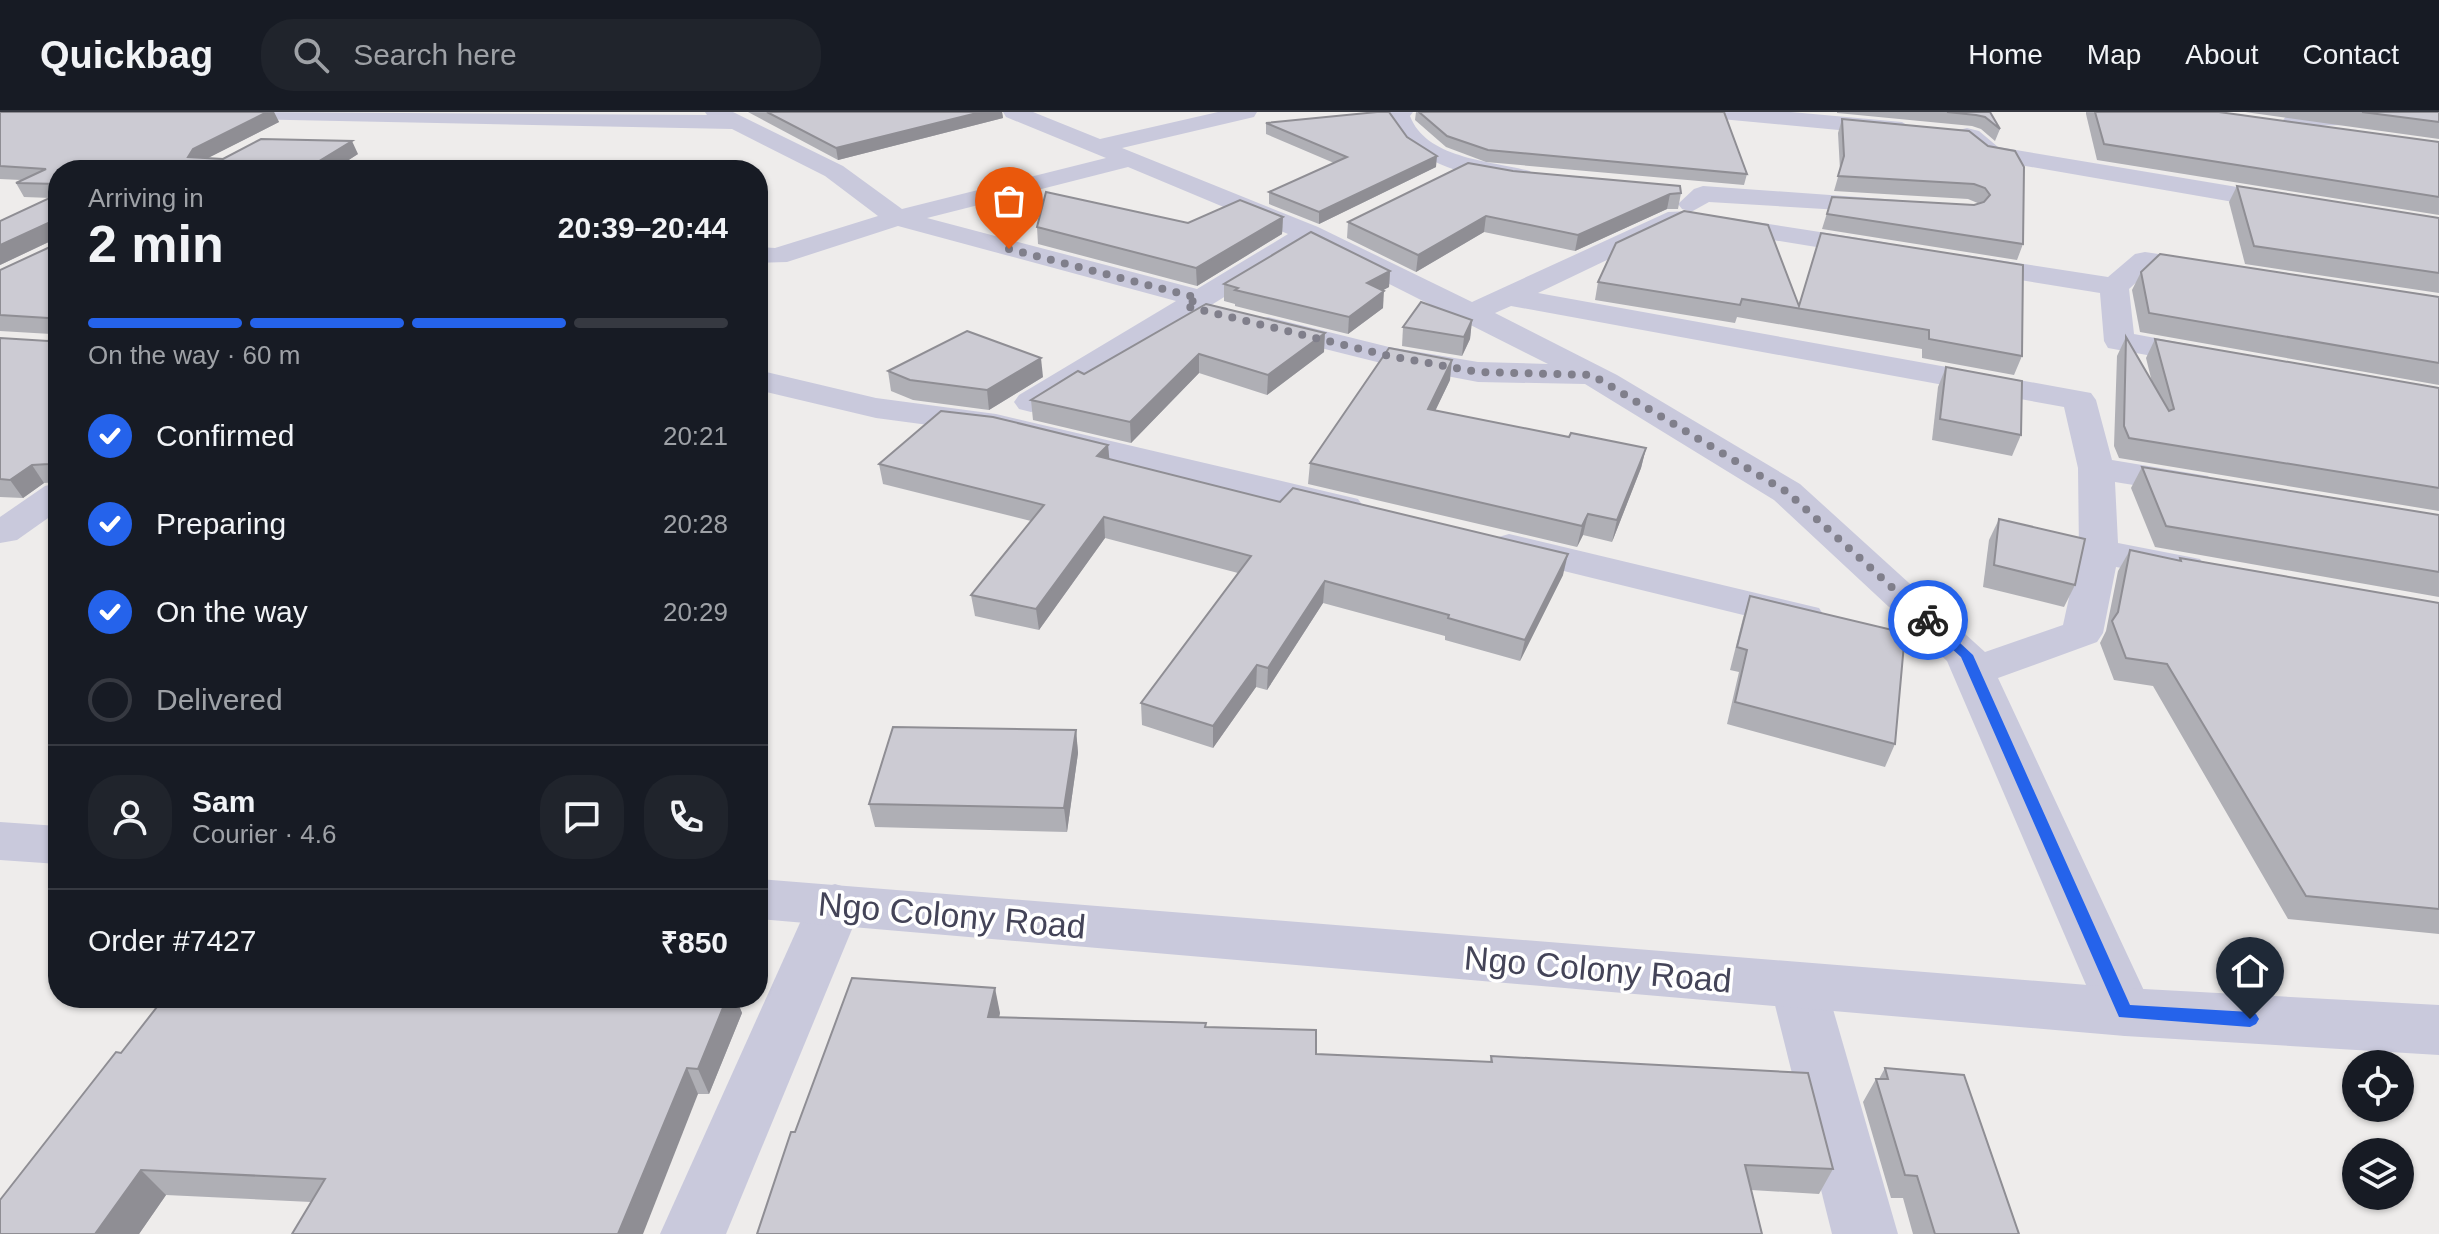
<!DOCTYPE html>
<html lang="en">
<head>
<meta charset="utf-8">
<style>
	:root { --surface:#171b24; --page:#20242c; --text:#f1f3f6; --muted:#9ea1a6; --line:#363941; --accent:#2563eb }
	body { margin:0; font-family:Helvetica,sans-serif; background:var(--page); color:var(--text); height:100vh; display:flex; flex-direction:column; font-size:30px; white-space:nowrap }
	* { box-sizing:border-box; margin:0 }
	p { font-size:26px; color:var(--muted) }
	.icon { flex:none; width:44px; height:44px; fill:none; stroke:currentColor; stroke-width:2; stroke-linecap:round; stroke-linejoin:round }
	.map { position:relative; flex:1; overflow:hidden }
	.side { position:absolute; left:48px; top:48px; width:720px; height:848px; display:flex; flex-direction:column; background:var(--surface); border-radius:32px; box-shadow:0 2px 6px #0004 }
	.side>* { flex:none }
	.tools { position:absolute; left:2342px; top:938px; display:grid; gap:16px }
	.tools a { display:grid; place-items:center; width:72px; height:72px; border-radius:50%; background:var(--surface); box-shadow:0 2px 6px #0004; font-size:40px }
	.pin { position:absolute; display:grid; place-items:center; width:68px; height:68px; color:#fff; margin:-82px -34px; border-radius:50% 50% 50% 0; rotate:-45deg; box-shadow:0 0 8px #0007 }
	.pin .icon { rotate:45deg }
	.courier { position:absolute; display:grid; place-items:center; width:80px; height:80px; margin:-40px; border:6px solid #2563eb; border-radius:50%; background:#fff; color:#222; box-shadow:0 2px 10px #0007 }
	.head em { font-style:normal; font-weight:600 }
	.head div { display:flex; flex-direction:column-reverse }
	.head { display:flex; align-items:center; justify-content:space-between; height:136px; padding:0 40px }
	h1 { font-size:52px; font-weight:600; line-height:60px }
	.bar { display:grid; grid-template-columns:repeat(4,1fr); gap:12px 8px; align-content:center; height:96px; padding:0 40px }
	.bar i { height:10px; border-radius:6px; background:var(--line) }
	.bar .on { background:var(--accent) }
	.bar p { grid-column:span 4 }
	.line { display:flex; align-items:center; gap:20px; padding:0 40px; border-top:2px solid var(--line) }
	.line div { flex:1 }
	.round { display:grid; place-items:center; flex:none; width:84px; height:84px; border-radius:32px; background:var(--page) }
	ol { padding:0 40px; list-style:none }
	li { display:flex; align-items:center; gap:24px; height:88px }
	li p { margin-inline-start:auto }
	li .icon { padding:8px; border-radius:50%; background:var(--accent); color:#fff; stroke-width:4 }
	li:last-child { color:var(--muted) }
	li i { width:44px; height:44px; border:4px solid var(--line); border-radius:50% }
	header { display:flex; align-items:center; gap:48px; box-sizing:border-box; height:112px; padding:0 40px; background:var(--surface); border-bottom:2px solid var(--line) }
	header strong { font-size:38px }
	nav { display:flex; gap:44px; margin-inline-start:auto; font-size:28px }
	.search { width:560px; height:72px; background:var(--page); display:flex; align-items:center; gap:20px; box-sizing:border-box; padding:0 28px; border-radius:32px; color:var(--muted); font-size:30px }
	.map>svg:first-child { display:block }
</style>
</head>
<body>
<header>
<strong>Quickbag</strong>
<div class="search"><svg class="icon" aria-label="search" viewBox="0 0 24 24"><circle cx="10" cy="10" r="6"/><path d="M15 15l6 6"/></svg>Search here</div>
<nav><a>Home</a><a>Map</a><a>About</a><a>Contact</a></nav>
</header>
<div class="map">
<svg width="2439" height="1122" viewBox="0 0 2439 1122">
	<rect width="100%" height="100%" fill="#eeeceb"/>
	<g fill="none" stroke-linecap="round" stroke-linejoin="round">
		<g fill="#c9c9dc" fill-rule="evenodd">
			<path d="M236 0 707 3 705 0H733L843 54 902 97 1106 46 1006 5 1003 0H1033L1100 27 1218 0H1257L1254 5 1122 36 1318 115 1472 190 1668 100 1689 99 1682 97 1678 92 1694 77 1703 74 1899 88 1903 93 1899 98 1890 101 1709 90 1691 100 1878 129 1888 131 1892 137 1888 143 1878 145 1680 113 1538 181 2091 281 2096 288 2112 348 2208 364 2213 372 2208 380 2195 383 2115 370 2118 431 2200 447 2206 455 2200 463 2186 467 2116 455 2103 521 2097 530 1998 566 2154 900 2145 917 2125 924 2105 917 1947 549 1774 388 1585 272 1478 270 1389 253 1257 220 1253 214 1257 208 1268 205 1389 235 1478 250 1548 252 1310 132 1043 297 1031 300 1019 297 1014 290 1019 283 1176 189 898 114 787 150 758 151V135L775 136 878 104 825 64 732 17 247 7ZM1128 55 1288 122 1197 177 927 106ZM1511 194 2064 295 2078 356 2079 440 2063 513 1985 540 1800 372 1617 263 1495 201Z"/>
			<path d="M1387 0H1413L1410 4C1426 47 1492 49 1530 59L1533 64 1530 69C1500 77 1429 53 1406 32 1396 23 1391 12 1387 0Z"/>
			<polygon points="1710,0 1791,0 1902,10 1913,17 1902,24 1721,7"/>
			<polygon points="2439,0 2439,11 2301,14 2296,21 2288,23 2277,16 2287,3 2295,1"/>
			<path d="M1967 16 1979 19 1998 35 2291 84 2300 87 2304 92 2300 97 2291 100 1991 48C1979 45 1963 32 1956 23L1959 18Z"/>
			<polygon points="2145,140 2212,150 2222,152 2226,158 2222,164 2212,166 2151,157 2129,177 2134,222 2219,238 2224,245 2219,252 2208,254 2108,236 2104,229 2100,181 1965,159 1955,157 1951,151 1955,145 1965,143 2108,165 2135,142"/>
			<polygon points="758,258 876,286 996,302 1358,387 1364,395 1358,403 1345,406 996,322 876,306 758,278"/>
			<polygon points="58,371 58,399 17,428 0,431 0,405 45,374"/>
			<polygon points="1509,422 1819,496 1825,505 1819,514 1804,518 1495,442 1490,434 1495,426"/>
			<polygon points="835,772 854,778 862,793 726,1122 660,1122 808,793 816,778"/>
			<polygon points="1798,850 1818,857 1826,873 1898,1122 1832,1122 1770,873 1778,857"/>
		</g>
		<g fill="#c9c9dc" fill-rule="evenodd">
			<polygon points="0,710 58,714 58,752 0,748"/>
			<polygon points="758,767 2125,876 2439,893 2439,943 2125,924 758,807"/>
		</g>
	</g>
	<g fill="#afafb5">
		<polygon points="0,0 274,0 279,10 208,46 223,47 358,42 344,51 58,58 58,370 44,371 23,386 0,385 0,226 48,229 51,226 51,222 0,219 0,158 50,135 51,129 0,153 0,109 51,86 24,85 16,71 21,68 0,67"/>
		<polygon points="748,0 1002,0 1003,6 838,48"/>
		<polygon points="1416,0 1724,0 1747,62 1744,73 1486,50 1446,35 1415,8"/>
		<polygon points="1837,0 1990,0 2000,17 1995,29 1981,17 1972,14 1837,1"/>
		<polygon points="2086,0 2219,0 2439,30 2439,103 2097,48 2086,2"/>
		<polygon points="2245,0 2362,0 2439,10 2439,27"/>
		<polygon points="1842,7 1969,19 2023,132 2017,148 1822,117 1832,85 1974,93 1980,92 1968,87 1834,79 1840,58 1838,21"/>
		<polygon points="1266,11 1407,25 1436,55 1319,112 1269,92 1269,80 1334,51 1266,22"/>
		<polygon points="1513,59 1681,81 1678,97 1667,97 1575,139 1484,120 1416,160 1347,126 1348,110"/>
		<polygon points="2237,74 2439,106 2439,181 2245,152 2229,90"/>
		<polygon points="1283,105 1282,122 1197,174 1038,132 1037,115 1188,111"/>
		<polygon points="1821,121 2022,244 2014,263 1922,246 1922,237 1737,205 1735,211 1595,188 1598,170 1616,131 1799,194"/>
		<polygon points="1390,159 1389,175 1382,178 1383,196 1348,222 1235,194 1235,192 1224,189 1224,172"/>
		<polygon points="2141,160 2439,185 2439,273 2140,220 2132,178"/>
		<polygon points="1206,192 1324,240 1267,283 1199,261 1131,331 1033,308 1031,288 1084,262"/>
		<polygon points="1472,208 1470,227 1462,244 1402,234 1403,215"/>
		<polygon points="2126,225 2152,270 2146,246 2155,227 2439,276 2439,399 2119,346 2114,334 2117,244"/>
		<polygon points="1946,255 2021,323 2012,344 1932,328 1938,275"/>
		<polygon points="888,259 1043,265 989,298 913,288 891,279"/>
		<polygon points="1450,268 1435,299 1569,325 1646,336 1641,356 1612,430 1583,423 1577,435 1308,372 1310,351"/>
		<polygon points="1108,333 1109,348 1563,463 1520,549 1445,528 1445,524 1323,491 1267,578 1256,575 1213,636 1142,613 1141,591 1238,461 1105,426 1039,518 975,504 971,483 1031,409 883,372 879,352"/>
		<polygon points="2142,355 2439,403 2439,485 2155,435 2131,376"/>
		<polygon points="1999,407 2075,473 2064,495 1983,475 1989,428"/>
		<polygon points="2130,438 2178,449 2180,446 2439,491 2439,822 2288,807 2153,574 2114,568 2100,531 2106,519 2118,459"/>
		<polygon points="1750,484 1895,632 1885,655 1727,612 1739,560 1730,558 1743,506"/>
		<polygon points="1076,618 1078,641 1067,720 875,715 869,692"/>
		<polygon points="164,886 736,886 742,901 709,982 698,982 311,1090 166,1083 139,1122 121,941"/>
		<polygon points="1000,901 999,905 1206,915 1316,942 1490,950 1491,944 1833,1057 1819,1082 795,1020"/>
		<polygon points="1885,956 2019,1122 1913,1122 1903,1086 1891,1086 1863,990 1876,967 1879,967"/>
	</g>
	<g fill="#8f8e94">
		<polygon points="267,0 274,0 279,10 200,50 188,45 193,37"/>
		<polygon points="981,0 1002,0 1003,6 838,48 836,36"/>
		<polygon points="352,29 358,42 333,58 316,51"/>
		<polygon points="1437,44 1436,55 1319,112 1319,100"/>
		<polygon points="441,53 443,58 433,58"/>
		<polygon points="1670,82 1667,97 1575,139 1578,123"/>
		<polygon points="1486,104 1484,120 1416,160 1418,143"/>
		<polygon points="1283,105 1282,122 1197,174 1196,156"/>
		<polygon points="48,111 57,126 0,153 0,133"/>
		<polygon points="1390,159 1389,175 1366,188 1367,171"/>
		<polygon points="1384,179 1383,196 1348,222 1349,205"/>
		<polygon points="1472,208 1470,227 1462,244 1464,225"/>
		<polygon points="1325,221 1324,240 1267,283 1268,263"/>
		<polygon points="1199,242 1199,261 1131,331 1130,310"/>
		<polygon points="1041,246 1043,265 989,298 987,278"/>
		<polygon points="1452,248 1450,268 1426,318 1428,297"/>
		<polygon points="1108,333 1110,353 1097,344"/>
		<polygon points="1646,336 1641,356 1612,430 1617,408"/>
		<polygon points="58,345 58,366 49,352"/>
		<polygon points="32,353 44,371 23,386 10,368"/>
		<polygon points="1588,402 1583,423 1577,435 1582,414"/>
		<polygon points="1104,405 1105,426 1039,518 1036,497"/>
		<polygon points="1568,442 1563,463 1520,549 1525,528"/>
		<polygon points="1325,469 1323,491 1267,578 1268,556"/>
		<polygon points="1257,553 1256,575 1213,636 1213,614"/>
		<polygon points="1076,618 1078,641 1067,720 1064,696"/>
		<polygon points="995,876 1000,901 993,930 988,905"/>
		<polygon points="727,886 736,886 742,901 709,982 698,957"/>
		<polygon points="687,956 698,982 643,1122 618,1122"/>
		<polygon points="141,1058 166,1083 139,1122 95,1122"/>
	</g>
	<g fill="#cccbd3" stroke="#8f8e94" stroke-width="2">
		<polygon points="0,0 267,0 193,37 188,45 223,47 261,27 352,29 316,51 441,53 433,58 58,58 58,72 16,71 46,57 0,54"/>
		<polygon points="767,0 981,0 836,36"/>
		<polygon points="1377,0 1389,0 1407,25 1437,44 1319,100 1269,80 1347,45 1266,11"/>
		<polygon points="1419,0 1724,0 1747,62 1488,38 1447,24"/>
		<polygon points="1947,0 1990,0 2000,17 1985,5 1976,3"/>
		<polygon points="2095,0 2219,0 2439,30 2439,85 2104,32"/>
		<polygon points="2362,0 2439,0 2439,10"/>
		<polygon points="1842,7 1969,19 1988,34 2015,39 2024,55 2023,132 1827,102 1832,85 1974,93 1984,90 1990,83 1985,76 1974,72 1838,64 1844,44"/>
		<polygon points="1468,51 1513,59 1680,74 1681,81 1670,82 1578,123 1486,104 1418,143 1348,110"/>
		<polygon points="2237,74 2439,106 2439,161 2254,134"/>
		<polygon points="1046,80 1188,111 1240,88 1283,105 1196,156 1037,115"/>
		<polygon points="58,82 58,345 49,352 32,353 10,368 0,367 0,226 48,229 51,226 51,209 48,206 0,203 0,158 50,135 52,112 48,111 0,133 0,109"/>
		<polygon points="1684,99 1768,113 1799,194 1821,121 2023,153 2022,244 1929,227 1929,218 1742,187 1740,193 1598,170 1616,131"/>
		<polygon points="1311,120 1390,159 1367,171 1384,179 1349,205 1235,178 1238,176 1224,172"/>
		<polygon points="2160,142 2439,185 2439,251 2149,201 2141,160"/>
		<polygon points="1421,190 1472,208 1464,225 1403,215"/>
		<polygon points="1206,192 1325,221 1268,263 1199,242 1130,310 1031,288 1078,259 1084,262"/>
		<polygon points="967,219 1041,246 987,278 910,268 888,259"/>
		<polygon points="2126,225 2169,299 2174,297 2155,227 2439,276 2439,376 2129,326 2124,314"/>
		<polygon points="1389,236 1452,248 1428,297 1569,325 1571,321 1646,336 1617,408 1588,402 1582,414 1310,351"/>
		<polygon points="1946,255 2022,269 2021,323 1940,307"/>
		<polygon points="941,299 993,305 1108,333 1097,344 1280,390 1293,376 1568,442 1525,528 1448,506 1449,503 1325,469 1268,556 1257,553 1213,614 1141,591 1251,444 1104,405 1036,497 971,483 1044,393 879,352"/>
		<polygon points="2142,355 2439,403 2439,460 2166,414"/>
		<polygon points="1999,407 2085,427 2075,473 1994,453"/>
		<polygon points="2130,438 2181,449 2180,446 2439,491 2439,797 2306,784 2167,552 2126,546 2112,509 2118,500"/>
		<polygon points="1750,484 1905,521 1895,632 1735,590 1747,538 1737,535"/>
		<polygon points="893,615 1076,618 1064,696 869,692"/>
		<polygon points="852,866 995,876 988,905 1206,911 1205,915 1316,918 1316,942 1492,950 1491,944 1808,961 1833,1057 1745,1053 1762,1122 757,1122 791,1020 795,1020"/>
		<polygon points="164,886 727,886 698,957 687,956 618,1122 292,1122 325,1067 141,1058 95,1122 0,1122 0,1088 116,940 121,941"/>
		<polygon points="1885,956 1964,963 2019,1122 1935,1122 1917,1064 1905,1063 1876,967 1888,967"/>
	</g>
	<polygon fill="#2563eb" points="1923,505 1932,505 1973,543 2130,893 2250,900 2256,902 2259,907 2256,912 2250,915 2119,905 1961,545 1923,511"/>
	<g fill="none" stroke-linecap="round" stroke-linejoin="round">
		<polyline stroke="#807f8b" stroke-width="8" stroke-dasharray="0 14.4" points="1009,137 1198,186 1185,194 1389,244 1478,260 1592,263 1787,380 1928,508"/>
	</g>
	<g text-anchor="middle" stroke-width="7" stroke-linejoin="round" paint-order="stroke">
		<g font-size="34" fill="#444458" stroke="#fff">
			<text transform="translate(952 803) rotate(5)" y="12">Ngo Colony Road</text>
			<text transform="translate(1598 857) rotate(5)" y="12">Ngo Colony Road</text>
		</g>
	</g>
</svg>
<div class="tools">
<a><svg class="icon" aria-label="locate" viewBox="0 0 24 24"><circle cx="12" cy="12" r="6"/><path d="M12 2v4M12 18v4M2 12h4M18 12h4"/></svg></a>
<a><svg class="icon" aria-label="layers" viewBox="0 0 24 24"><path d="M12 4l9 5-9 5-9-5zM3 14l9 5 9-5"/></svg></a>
</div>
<div class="pin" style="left:1009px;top:137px;background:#ea580c"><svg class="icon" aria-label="bag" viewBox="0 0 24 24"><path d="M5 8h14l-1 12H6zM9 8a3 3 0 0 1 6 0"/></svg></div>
<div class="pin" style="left:2250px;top:907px;background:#1f2937"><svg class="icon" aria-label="home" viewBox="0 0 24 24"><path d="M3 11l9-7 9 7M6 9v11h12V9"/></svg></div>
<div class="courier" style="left:1928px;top:508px"><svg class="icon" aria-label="bike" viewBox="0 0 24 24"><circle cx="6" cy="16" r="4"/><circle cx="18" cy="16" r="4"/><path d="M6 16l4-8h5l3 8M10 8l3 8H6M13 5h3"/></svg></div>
<section class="side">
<div class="head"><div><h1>2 min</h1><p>Arriving in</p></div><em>20:39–20:44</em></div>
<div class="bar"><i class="on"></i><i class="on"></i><i class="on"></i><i></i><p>On the way · 60 m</p></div>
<ol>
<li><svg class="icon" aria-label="check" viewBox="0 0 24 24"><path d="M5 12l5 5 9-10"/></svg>Confirmed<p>20:21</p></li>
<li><svg class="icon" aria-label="check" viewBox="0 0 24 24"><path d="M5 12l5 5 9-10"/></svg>Preparing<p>20:28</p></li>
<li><svg class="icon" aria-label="check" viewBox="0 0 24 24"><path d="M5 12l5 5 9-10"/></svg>On the way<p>20:29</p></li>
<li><i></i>Delivered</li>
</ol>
<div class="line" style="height:144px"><a class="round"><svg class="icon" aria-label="person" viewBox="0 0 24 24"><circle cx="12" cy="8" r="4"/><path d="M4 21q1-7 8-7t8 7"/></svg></a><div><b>Sam</b><p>Courier · 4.6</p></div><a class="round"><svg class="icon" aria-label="chat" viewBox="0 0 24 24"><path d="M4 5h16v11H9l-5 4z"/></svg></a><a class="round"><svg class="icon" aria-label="phone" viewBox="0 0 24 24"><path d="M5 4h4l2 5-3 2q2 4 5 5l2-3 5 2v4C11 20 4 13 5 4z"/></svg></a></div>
<div class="line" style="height:104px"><div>Order #7427</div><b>₹850</b></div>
</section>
</div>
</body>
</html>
